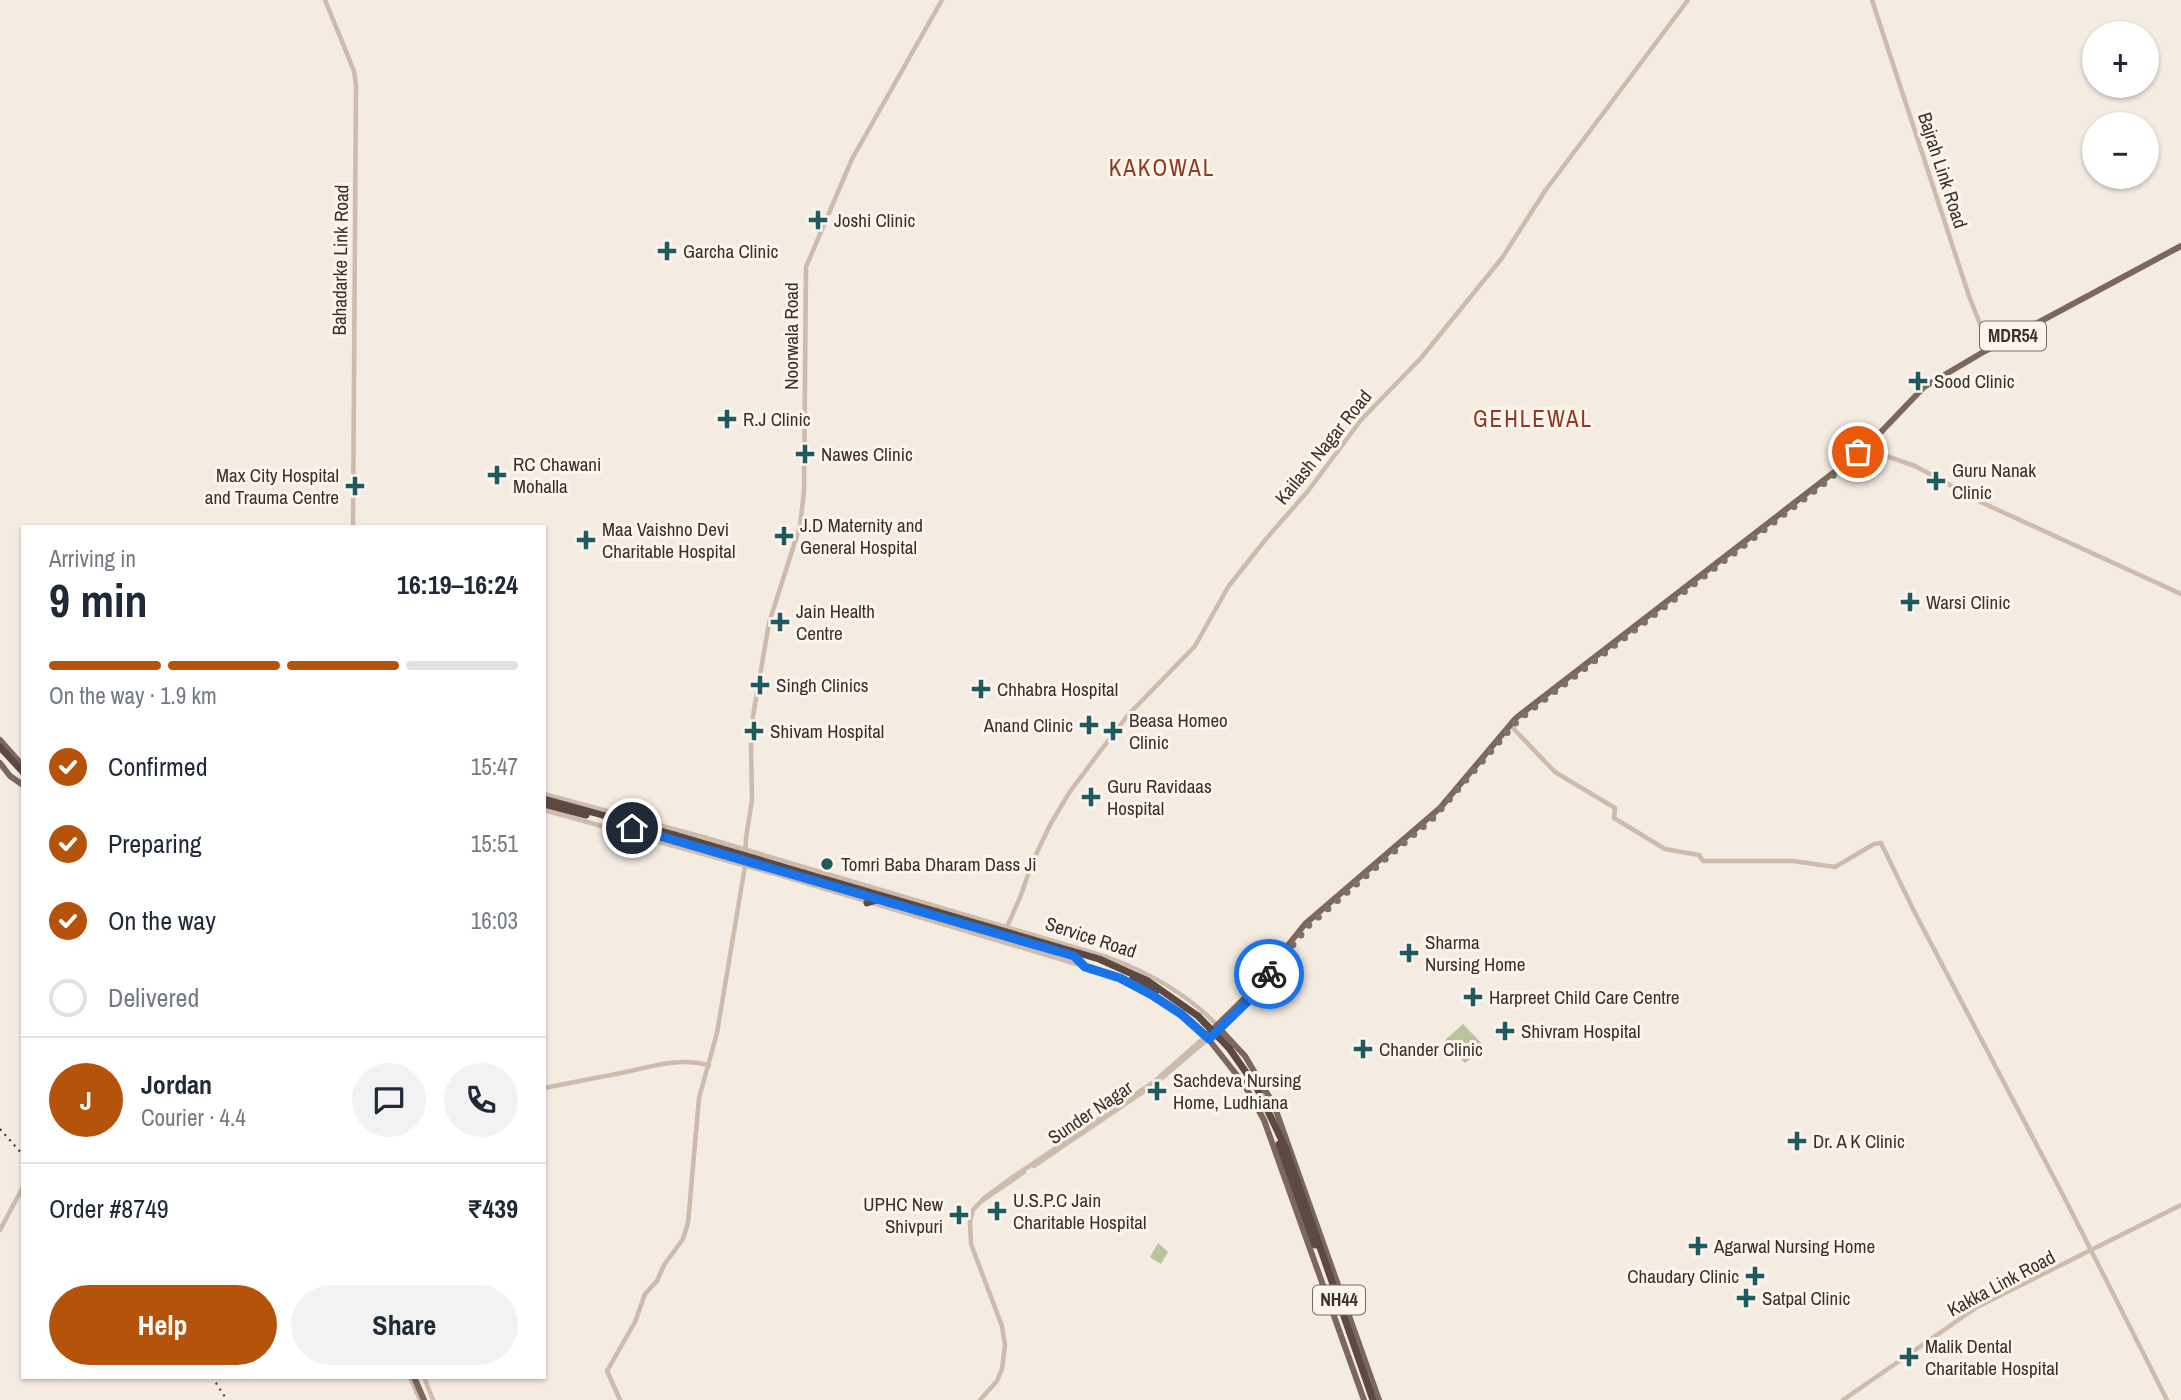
<!DOCTYPE html>
<html lang="en">
<head>
<meta charset="utf-8">
<style>
	:root { --surface:#fff; --page:#f2f2f3; --text:#1f2937; --muted:#747a83; --line:#e0e1e3; --accent:#b45309 }
	body { margin:0; font-family:"Archivo Narrow",sans-serif; background:var(--page); color:var(--text); height:100vh; display:flex; flex-direction:column; font-size:26px; white-space:nowrap }
	* { box-sizing:border-box; margin:0 }
	p { font-size:23px; color:var(--muted) }
	.icon { flex:none; width:38px; height:38px; fill:none; stroke:currentColor; stroke-width:2; stroke-linecap:round; stroke-linejoin:round }
	.map { position:relative; flex:1; overflow:hidden }
	.drawer { position:absolute; left:21px; top:525px; width:525px; height:854px; display:flex; flex-direction:column; background:var(--surface); border-radius:0px; box-shadow:0 2px 5px #0004 }
	.drawer>* { flex:none }
	.controls { position:absolute; left:2082px; top:21px; display:grid; gap:14px }
	.controls a { display:grid; place-items:center; width:77px; height:77px; border-radius:50%; background:var(--surface); box-shadow:0 2px 5px #0004; font-size:35px }
	.pin { position:absolute; display:grid; place-items:center; width:60px; height:60px; color:#fff; margin:-30px; border:4px solid #fff; border-radius:50%; box-shadow:0 2px 7px #0007 }
	.courier { position:absolute; display:grid; place-items:center; width:70px; height:70px; margin:-35px; border:5px solid #1a73e8; border-radius:50%; background:#fff; color:#222; box-shadow:0 2px 9px #0007 }
	.headline em { font-style:normal; font-weight:700 }
	.headline div { display:flex; flex-direction:column-reverse }
	.headline { display:flex; align-items:center; justify-content:space-between; height:119px; padding:0 28px }
	h1 { font-size:46px; font-weight:700; line-height:52px }
	.bar { display:grid; grid-template-columns:repeat(4,1fr); gap:10px 7px; align-content:center; height:84px; padding:0 28px }
	.bar i { height:9px; border-radius:5px; background:var(--line) }
	.bar .current { background:var(--accent) }
	.bar p { grid-column:span 4 }
	.line { display:flex; align-items:center; gap:18px; padding:0 28px; border-top:2px solid var(--line) }
	.line div { flex:1 }
	.round { display:grid; place-items:center; flex:none; width:74px; height:74px; border-radius:37px; background:var(--page) }
	ol { padding:0 28px; list-style:none }
	li { display:flex; align-items:center; gap:21px; height:77px }
	li p { margin-inline-start:auto }
	li .icon { padding:7px; border-radius:50%; background:var(--accent); color:#fff; stroke-width:4 }
	li:last-child { color:var(--muted) }
	li i { width:38px; height:38px; border:4px solid var(--line); border-radius:50% }
	.action { display:flex; gap:14px; margin-top:auto; padding:14px 28px }
	.action a { flex:1; height:80px; border-radius:42px; background:var(--accent); color:#fff; font-size:28px; font-weight:700; line-height:80px; text-align:center }
	.action a+a { background:var(--page); color:var(--text) }
	.map>svg:first-child { display:block }
</style>
</head>
<body>
<div class="map">
<svg width="2181" height="1400" viewBox="0 0 2181 1400">
	<rect width="100%" height="100%" fill="#f4ebe1"/>
	<g fill="#b8c4a0">
		<polygon points="1463,1024 1485,1047 1465,1063 1444,1041"/>
		<polygon points="1158,1243 1168,1252 1161,1264 1150,1257"/>
	</g>
	<g fill="none" stroke-linecap="round" stroke-linejoin="round">
		<g stroke="#cdbbac" stroke-width="4.5">
			<polyline points="325,0 354,71 356,85 353,527"/>
			<polyline points="1872,0 1969,296 1990,349"/>
			<polyline points="1863,448 1915,466 1985,504 2181,594"/>
			<polyline points="1510,725 1555,772 1615,808 1614,818 1665,849 1699,855 1703,861 1793,861 1835,867 1874,844 1881,843 1914,911 2064,1197 2167,1400"/>
			<path d="M544 794 703 837 1107 957C1148 972 1186 993 1217 1025"/>
			<polyline points="544,810 779,875 1113,975 1163,1002 1206,1036 1155,1081 1010,1179 984,1198 973,1210 970,1222 971,1244 1002,1326 1005,1345 1002,1369 997,1381 980,1400"/>
			<polyline points="1007,927 1021,895 1032,863 1050,825 1069,793 1098,754 1128,715 1195,646 1228,587 1266,539 1308,491 1361,420 1421,358 1502,258 1545,191 1688,0"/>
			<polyline points="1156,1083 1208,1039"/>
			<path d="M544 1088C570 1083 596 1078 621 1073 652 1067 677 1057 709 1065"/>
			<polyline points="1034,1166 1149,1088"/>
			<polyline points="982,1201 1024,1172"/>
			<polyline points="0,1230 23,1187"/>
			<polyline points="410,1377 420,1400"/>
			<polyline points="424,1377 433,1400"/>
			<polyline points="620,1400 607,1371 635,1322 645,1294 657,1281 664,1265 683,1239 688,1223 699,1098 717,1033 745,866 746,838 752,800 751,745 753,716 769,623 800,526 804,491 806,267 852,159 942,0"/>
			<polyline points="1843,1400 1977,1307 2181,1205"/>
		</g>
		<g stroke="#7d675c" stroke-width="6">
			<polyline points="0,740 23,766"/>
			<polyline points="0,763 10,776 23,785"/>
			<polyline points="1217,1026 1245,1056 1274,1105 1379,1400"/>
			<polyline points="414,1377 424,1400"/>
			<polyline points="1364,1400 1264,1120 1244,1084 1206,1036 1249,994 1305,924 1440,808 1516,718 1842,466 1880,433 1924,387 1985,351 2181,246"/>
		</g>
		<g stroke="#5c4a42" stroke-width="7">
			<polyline points="0,747 23,772"/>
			<polyline points="544,799 675,835"/>
			<polyline points="544,804 586,815"/>
			<polyline points="804,873 1099,959 1148,981 1198,1016"/>
			<polyline points="867,903 880,899"/>
			<polyline points="1074,956 1085,967"/>
			<polyline points="1133,978 1156,991"/>
			<polyline points="1229,1048 1257,1088 1286,1149 1373,1400"/>
			<polyline points="1279,1144 1315,1245"/>
		</g>
		<g stroke="#3b302b" stroke-width="2" stroke-dasharray="2 5" stroke-linecap="butt">
			<polyline points="0,1129 23,1155"/>
			<polyline points="212,1377 227,1400"/>
		</g>
		<g stroke="#5c4a42" stroke-width="7">
			<polyline points="675,835 804,873"/>
			<polyline points="1198,1016 1229,1048"/>
		</g>
	</g>
	<g fill="none" stroke-linecap="round" stroke-linejoin="round">
		<polyline stroke="#7c716b" stroke-width="7" stroke-dasharray="0 12.6" points="1269,974 1309,925 1433,818 1518,720 1822,485 1862,450 1858,452"/>
		<polyline stroke="#1a73e8" stroke-width="9" points="632,828 1074,956 1085,967 1120,978 1152,995 1181,1014 1209,1039 1250,999 1269,974"/>
	</g>
	<g fill="#1f5a5e" stroke="#fbf5ee" stroke-width="2.5">
		<path d="M814.5 209.5h7v7h7v7h-7v7h-7v-7h-7v-7h7z"/>
		<path d="M663.5 240.5h7v7h7v7h-7v7h-7v-7h-7v-7h7z"/>
		<path d="M1914.5 370.5h7v7h7v7h-7v7h-7v-7h-7v-7h7z"/>
		<path d="M723.5 408.5h7v7h7v7h-7v7h-7v-7h-7v-7h7z"/>
		<path d="M801.5 443.5h7v7h7v7h-7v7h-7v-7h-7v-7h7z"/>
		<path d="M493.5 464.5h7v7h7v7h-7v7h-7v-7h-7v-7h7z"/>
		<path d="M1932.5 470.5h7v7h7v7h-7v7h-7v-7h-7v-7h7z"/>
		<path d="M351.5 475.5h7v7h7v7h-7v7h-7v-7h-7v-7h7z"/>
		<path d="M780.5 525.5h7v7h7v7h-7v7h-7v-7h-7v-7h7z"/>
		<path d="M582.5 529.5h7v7h7v7h-7v7h-7v-7h-7v-7h7z"/>
		<path d="M1906.5 591.5h7v7h7v7h-7v7h-7v-7h-7v-7h7z"/>
		<path d="M776.5 611.5h7v7h7v7h-7v7h-7v-7h-7v-7h7z"/>
		<path d="M756.5 674.5h7v7h7v7h-7v7h-7v-7h-7v-7h7z"/>
		<path d="M977.5 678.5h7v7h7v7h-7v7h-7v-7h-7v-7h7z"/>
		<path d="M1085.5 714.5h7v7h7v7h-7v7h-7v-7h-7v-7h7z"/>
		<path d="M750.5 720.5h7v7h7v7h-7v7h-7v-7h-7v-7h7z"/>
		<path d="M1109.5 720.5h7v7h7v7h-7v7h-7v-7h-7v-7h7z"/>
		<path d="M1087.5 786.5h7v7h7v7h-7v7h-7v-7h-7v-7h7z"/>
		<circle cx="827" cy="864" r="7"/>
		<path d="M1405.5 942.5h7v7h7v7h-7v7h-7v-7h-7v-7h7z"/>
		<path d="M1469.5 986.5h7v7h7v7h-7v7h-7v-7h-7v-7h7z"/>
		<path d="M1501.5 1020.5h7v7h7v7h-7v7h-7v-7h-7v-7h7z"/>
		<path d="M1359.5 1038.5h7v7h7v7h-7v7h-7v-7h-7v-7h7z"/>
		<path d="M1153.5 1080.5h7v7h7v7h-7v7h-7v-7h-7v-7h7z"/>
		<path d="M1793.5 1130.5h7v7h7v7h-7v7h-7v-7h-7v-7h7z"/>
		<path d="M993.5 1200.5h7v7h7v7h-7v7h-7v-7h-7v-7h7z"/>
		<path d="M955.5 1204.5h7v7h7v7h-7v7h-7v-7h-7v-7h7z"/>
		<path d="M1694.5 1235.5h7v7h7v7h-7v7h-7v-7h-7v-7h7z"/>
		<path d="M1751.5 1265.5h7v7h7v7h-7v7h-7v-7h-7v-7h7z"/>
		<path d="M1742.5 1287.5h7v7h7v7h-7v7h-7v-7h-7v-7h7z"/>
		<path d="M1905.5 1346.5h7v7h7v7h-7v7h-7v-7h-7v-7h7z"/>
	</g>
	<g text-anchor="middle" stroke-width="6" stroke-linejoin="round" paint-order="stroke">
		<g fill="#fbf5ee" stroke="#756b66" stroke-width="2">
			<rect x="1980" y="321.5" width="66" height="29" rx="5"/>
			<rect x="1313" y="1285.5" width="52" height="29" rx="5"/>
		</g>
		<g font-size="18" font-weight="bold" fill="#3b302b">
			<text x="2013" y="342">MDR54</text>
			<text x="1339" y="1306">NH44</text>
		</g>
		<g font-size="19" fill="#3b302b" stroke="#fbf5ee">
			<text transform="translate(1943 170) rotate(72)" y="7">Bajrah Link Road</text>
			<text transform="translate(340 260) rotate(-89)" y="7">Bahadarke Link Road</text>
			<text transform="translate(791 336) rotate(-90)" y="7">Noorwala Road</text>
			<text transform="translate(1323 447) rotate(-51)" y="7">Kailash Nagar Road</text>
			<text transform="translate(1091 937) rotate(18)" y="7">Service Road</text>
			<text transform="translate(1090 1112) rotate(-34)" y="7">Sunder Nagar</text>
			<text transform="translate(2001 1283) rotate(-28)" y="7">Kakka Link Road</text>
		</g>
		<g font-size="19" fill="#3b302b" stroke="#fbf5ee" text-anchor="start">
			<text x="834" y="227">Joshi Clinic</text>
			<text x="683" y="258">Garcha Clinic</text>
			<text x="1934" y="388">Sood Clinic</text>
			<text x="743" y="426">R.J Clinic</text>
			<text x="821" y="461">Nawes Clinic</text>
			<text x="513" y="471">RC Chawani<tspan x="513" dy="22">Mohalla</tspan></text>
			<text x="1952" y="477">Guru Nanak<tspan x="1952" dy="22">Clinic</tspan></text>
			<text x="339" y="482" text-anchor="end">Max City Hospital<tspan x="339" dy="22">and Trauma Centre</tspan></text>
			<text x="800" y="532">J.D Maternity and<tspan x="800" dy="22">General Hospital</tspan></text>
			<text x="602" y="536">Maa Vaishno Devi<tspan x="602" dy="22">Charitable Hospital</tspan></text>
			<text x="1926" y="609">Warsi Clinic</text>
			<text x="796" y="618">Jain Health<tspan x="796" dy="22">Centre</tspan></text>
			<text x="776" y="692">Singh Clinics</text>
			<text x="997" y="696">Chhabra Hospital</text>
			<text x="1129" y="727">Beasa Homeo<tspan x="1129" dy="22">Clinic</tspan></text>
			<text x="1073" y="732" text-anchor="end">Anand Clinic</text>
			<text x="770" y="738">Shivam Hospital</text>
			<text x="1107" y="793">Guru Ravidaas<tspan x="1107" dy="22">Hospital</tspan></text>
			<text x="841" y="871">Tomri Baba Dharam Dass Ji</text>
			<text x="1425" y="949">Sharma<tspan x="1425" dy="22">Nursing Home</tspan></text>
			<text x="1489" y="1004">Harpreet Child Care Centre</text>
			<text x="1521" y="1038">Shivram Hospital</text>
			<text x="1379" y="1056">Chander Clinic</text>
			<text x="1173" y="1087">Sachdeva Nursing<tspan x="1173" dy="22">Home, Ludhiana</tspan></text>
			<text x="1813" y="1148">Dr. A K Clinic</text>
			<text x="1013" y="1207">U.S.P.C Jain<tspan x="1013" dy="22">Charitable Hospital</tspan></text>
			<text x="943" y="1211" text-anchor="end">UPHC New<tspan x="943" dy="22">Shivpuri</tspan></text>
			<text x="1714" y="1253">Agarwal Nursing Home</text>
			<text x="1739" y="1283" text-anchor="end">Chaudary Clinic</text>
			<text x="1762" y="1305">Satpal Clinic</text>
			<text x="1925" y="1353">Malik Dental<tspan x="1925" dy="22">Charitable Hospital</tspan></text>
		</g>
		<g font-size="23" letter-spacing="2" fill="#8c3b22" stroke="#fbf5ee">
			<text x="1162" y="176">KAKOWAL</text>
			<text x="1533" y="427">GEHLEWAL</text>
		</g>
	</g>
</svg>
<div class="controls">
<a>+</a>
<a>−</a>
</div>
<div class="pin" style="left:1858px;top:452px;background:#ea580c"><svg class="icon" aria-label="bag" viewBox="0 0 24 24"><path d="M5 8h14l-1 12H6zM9 8a3 3 0 0 1 6 0"/></svg></div>
<div class="pin" style="left:632px;top:828px;background:#1f2937"><svg class="icon" aria-label="home" viewBox="0 0 24 24"><path d="M3 11l9-7 9 7M6 9v11h12V9"/></svg></div>
<div class="courier" style="left:1269px;top:974px"><svg class="icon" aria-label="bike" viewBox="0 0 24 24"><circle cx="6" cy="16" r="4"/><circle cx="18" cy="16" r="4"/><path d="M6 16l4-8h5l3 8M10 8l3 8H6M13 5h3"/></svg></div>
<section class="drawer">
<div class="headline"><div><h1>9 min</h1><p>Arriving in</p></div><em>16:19–16:24</em></div>
<div class="bar"><i class="current"></i><i class="current"></i><i class="current"></i><i></i><p>On the way · 1.9 km</p></div>
<ol>
<li><svg class="icon" aria-label="check" viewBox="0 0 24 24"><path d="M5 12l5 5 9-10"/></svg>Confirmed<p>15:47</p></li>
<li><svg class="icon" aria-label="check" viewBox="0 0 24 24"><path d="M5 12l5 5 9-10"/></svg>Preparing<p>15:51</p></li>
<li><svg class="icon" aria-label="check" viewBox="0 0 24 24"><path d="M5 12l5 5 9-10"/></svg>On the way<p>16:03</p></li>
<li><i></i>Delivered</li>
</ol>
<div class="line" style="height:126px"><b class="round" style="background:var(--accent);color:#fff">J</b><div><b>Jordan</b><p>Courier · 4.4</p></div><a class="round"><svg class="icon" aria-label="chat" viewBox="0 0 24 24"><path d="M4 5h16v11H9l-5 4z"/></svg></a><a class="round"><svg class="icon" aria-label="phone" viewBox="0 0 24 24"><path d="M5 4h4l2 5-3 2q2 4 5 5l2-3 5 2v4C11 20 4 13 5 4z"/></svg></a></div>
<div class="line" style="height:91px"><div>Order #8749</div><b>₹439</b></div>
<div class="action"><a>Help</a><a>Share</a></div>
</section>
</div>
</body>
</html>
